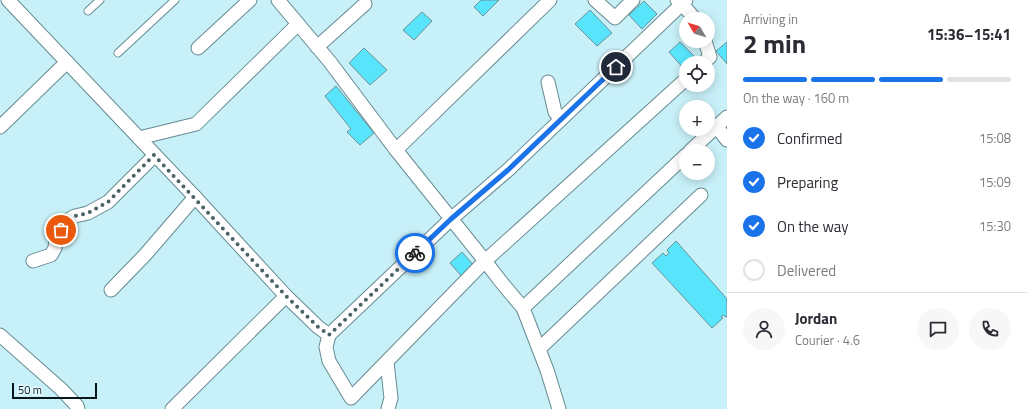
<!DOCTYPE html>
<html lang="en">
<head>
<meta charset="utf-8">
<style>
	:root { --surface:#fff; --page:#f7f7f7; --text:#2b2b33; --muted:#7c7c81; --line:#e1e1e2; --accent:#1a73e8 }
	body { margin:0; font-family:"Titillium Web",sans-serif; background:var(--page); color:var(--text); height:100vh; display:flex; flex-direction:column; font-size:15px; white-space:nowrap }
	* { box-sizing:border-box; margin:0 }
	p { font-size:13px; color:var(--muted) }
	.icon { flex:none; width:22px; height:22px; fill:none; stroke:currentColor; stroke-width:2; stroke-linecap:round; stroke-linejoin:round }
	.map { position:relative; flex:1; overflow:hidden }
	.sheet { display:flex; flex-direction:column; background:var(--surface); width:300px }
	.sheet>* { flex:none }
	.needle { width:26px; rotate:308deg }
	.tools { position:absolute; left:679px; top:12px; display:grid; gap:8px }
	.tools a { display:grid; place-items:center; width:36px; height:36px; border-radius:50%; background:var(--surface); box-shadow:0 2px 10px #0003; font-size:20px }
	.scale { position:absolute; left:12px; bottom:10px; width:85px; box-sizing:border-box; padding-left:4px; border:2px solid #081619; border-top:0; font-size:11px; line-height:14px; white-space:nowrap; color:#081619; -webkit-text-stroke:3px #e2faff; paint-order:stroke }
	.pin { position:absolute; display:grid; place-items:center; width:34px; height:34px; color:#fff; margin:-17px; border:2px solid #fff; border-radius:50%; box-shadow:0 1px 4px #0007 }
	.courier { position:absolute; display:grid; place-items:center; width:40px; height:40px; margin:-20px; border:3px solid #1a73e8; border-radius:50%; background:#fff; color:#222; box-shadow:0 1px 5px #0007 }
	.summary em { font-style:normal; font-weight:700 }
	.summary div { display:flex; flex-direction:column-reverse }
	.summary { display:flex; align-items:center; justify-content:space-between; height:68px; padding:0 16px }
	h1 { font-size:26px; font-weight:700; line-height:30px }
	.bar { display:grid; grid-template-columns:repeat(4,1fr); gap:6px 4px; align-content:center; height:48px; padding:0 16px }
	.bar i { height:5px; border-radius:3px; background:var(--line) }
	.bar .active { background:var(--accent) }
	.bar p { grid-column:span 4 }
	.line { display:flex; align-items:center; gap:10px; padding:0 16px; border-top:1px solid var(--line) }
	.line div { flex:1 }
	.round { display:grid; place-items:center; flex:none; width:42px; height:42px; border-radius:21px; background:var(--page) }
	ol { padding:0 16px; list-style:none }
	li { display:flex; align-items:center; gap:12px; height:44px }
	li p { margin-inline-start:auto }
	li .icon { padding:4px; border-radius:50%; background:var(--accent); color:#fff; stroke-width:4 }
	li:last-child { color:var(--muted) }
	li i { width:22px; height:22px; border:2px solid var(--line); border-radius:50% }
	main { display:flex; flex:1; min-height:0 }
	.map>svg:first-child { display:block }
</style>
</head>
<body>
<main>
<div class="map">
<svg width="727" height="409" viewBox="0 0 727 409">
	<rect width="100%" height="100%" fill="#c8f0f8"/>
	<g fill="#58e5fc" stroke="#6c9198">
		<polygon points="481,0 499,0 483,16 474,7"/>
		<polygon points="644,1 657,14 642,29 629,15"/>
		<polygon points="590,10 612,33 597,46 575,24"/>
		<polygon points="422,12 432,21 414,40 403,30"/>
		<polygon points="680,42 697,59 692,63 686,63 685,70 669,52"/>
		<polygon points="727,42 727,64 716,51"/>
		<polygon points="364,48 387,70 370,85 349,63"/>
		<polygon points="336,86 374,133 360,145 347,132 351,129 325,96"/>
		<polygon points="676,241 727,299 727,316 726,317 723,315 721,317 723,318 712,328 652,263 663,253 666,256 669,253 667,250"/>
		<polygon points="462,252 476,268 464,279 450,263"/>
	</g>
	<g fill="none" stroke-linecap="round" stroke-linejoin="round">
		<g stroke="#658a91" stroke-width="9">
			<g id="lane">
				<polyline points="88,11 100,0"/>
				<polyline points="118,53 175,0"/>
			</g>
		</g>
		<g stroke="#658a91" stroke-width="15">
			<g id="street">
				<polyline points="8,0 195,197 286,296 318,327 329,335 451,219 508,170 686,0"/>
				<polyline points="278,0 330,62 396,150 485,261 502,283 523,308 547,370 559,409"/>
				<polyline points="595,0 615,18 633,0"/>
				<polyline points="677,0 682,4 695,19"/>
				<polyline points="317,47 365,4"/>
				<polyline points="198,48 250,0"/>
				<polyline points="703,63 710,57 705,41"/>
				<polyline points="548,82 555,112 561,119"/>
				<polyline points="716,126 727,140"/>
				<polyline points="0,127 67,62"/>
				<polyline points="139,138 196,124 298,24"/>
				<polyline points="396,150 550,0"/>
				<polyline points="690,151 727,117"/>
				<polyline points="33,261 51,255 55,248 56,238 66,221 75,216 88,213 108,202 155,155"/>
				<polyline points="111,290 145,255 195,197"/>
				<polyline points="523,308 686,155"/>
				<polyline points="0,335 61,389 77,406 78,409"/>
				<polyline points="329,335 326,347 329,361 351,398 485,261 686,79"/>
				<polyline points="539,349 701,195"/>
				<polyline points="387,362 391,398 388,409"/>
				<polyline points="172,409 286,296"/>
			</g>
		</g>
		<use href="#lane" stroke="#fff" stroke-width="7"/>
		<use href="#street" stroke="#fff" stroke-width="13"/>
	</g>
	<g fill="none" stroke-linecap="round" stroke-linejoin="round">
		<polyline stroke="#4b6267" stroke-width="4" stroke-dasharray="0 7.2" points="61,230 66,221 75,216 88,213 108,202 154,155 286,296 318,327 329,335 415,253"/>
		<polyline stroke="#1a73e8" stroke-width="5" points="415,253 451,219 508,170 616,67"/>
	</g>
</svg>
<div class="tools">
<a><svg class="needle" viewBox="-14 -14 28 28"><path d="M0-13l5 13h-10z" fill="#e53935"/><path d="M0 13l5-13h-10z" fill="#7c7c81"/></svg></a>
<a><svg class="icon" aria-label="locate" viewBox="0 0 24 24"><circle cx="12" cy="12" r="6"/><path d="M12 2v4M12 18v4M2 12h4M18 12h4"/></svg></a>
<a>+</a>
<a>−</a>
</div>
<div class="scale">50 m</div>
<div class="pin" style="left:61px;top:230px;background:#ea580c"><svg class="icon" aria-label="bag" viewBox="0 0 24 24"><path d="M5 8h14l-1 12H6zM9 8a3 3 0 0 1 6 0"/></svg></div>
<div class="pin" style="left:616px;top:67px;background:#1f2937"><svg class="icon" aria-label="home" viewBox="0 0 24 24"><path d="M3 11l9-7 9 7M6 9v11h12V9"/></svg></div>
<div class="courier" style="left:415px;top:253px"><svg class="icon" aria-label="bike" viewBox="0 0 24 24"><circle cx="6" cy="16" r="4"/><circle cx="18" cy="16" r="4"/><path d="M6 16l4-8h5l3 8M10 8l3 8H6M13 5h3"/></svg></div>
</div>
<section class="sheet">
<div class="summary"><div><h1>2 min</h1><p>Arriving in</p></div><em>15:36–15:41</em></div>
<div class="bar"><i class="active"></i><i class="active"></i><i class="active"></i><i></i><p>On the way · 160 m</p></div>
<ol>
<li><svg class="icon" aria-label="check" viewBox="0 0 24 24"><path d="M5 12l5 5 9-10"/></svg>Confirmed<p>15:08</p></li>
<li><svg class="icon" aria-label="check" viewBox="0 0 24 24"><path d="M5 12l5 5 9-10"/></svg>Preparing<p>15:09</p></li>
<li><svg class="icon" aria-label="check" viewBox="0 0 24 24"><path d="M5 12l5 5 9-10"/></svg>On the way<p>15:30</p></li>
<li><i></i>Delivered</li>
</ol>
<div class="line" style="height:72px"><a class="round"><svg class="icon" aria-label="person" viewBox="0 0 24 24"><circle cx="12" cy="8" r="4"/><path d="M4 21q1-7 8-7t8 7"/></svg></a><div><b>Jordan</b><p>Courier · 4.6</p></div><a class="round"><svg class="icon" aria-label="chat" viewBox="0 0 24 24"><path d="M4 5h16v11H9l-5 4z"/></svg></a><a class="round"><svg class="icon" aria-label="phone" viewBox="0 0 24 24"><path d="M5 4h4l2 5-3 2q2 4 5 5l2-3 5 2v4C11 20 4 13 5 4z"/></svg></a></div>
</section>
</main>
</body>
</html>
